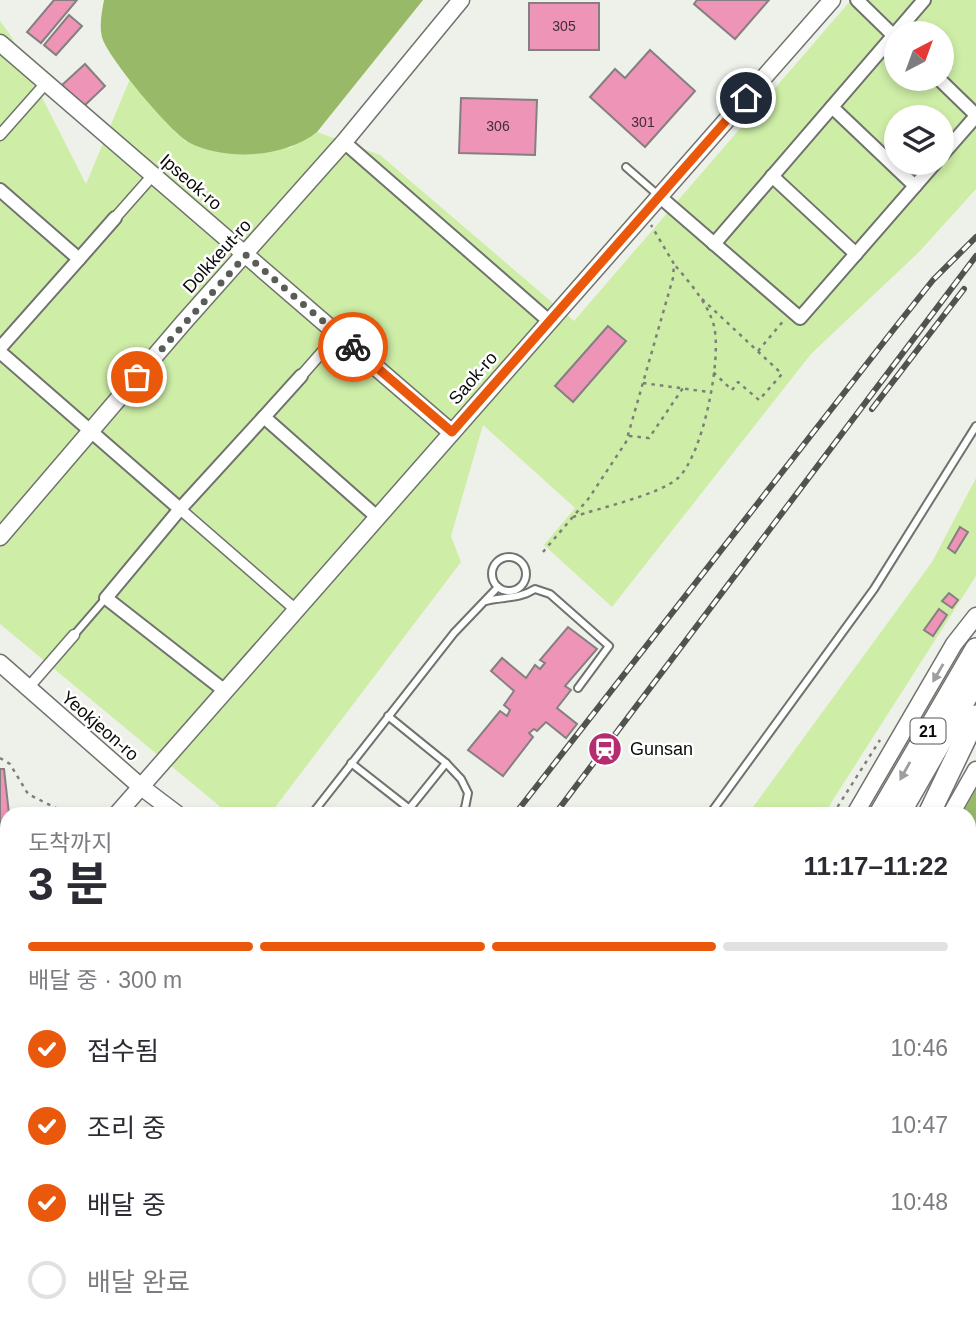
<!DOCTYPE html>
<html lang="ko">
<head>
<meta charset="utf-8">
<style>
	:root { --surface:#fff; --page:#f7f7f7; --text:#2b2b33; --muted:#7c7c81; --line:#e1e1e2; --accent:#ea580c }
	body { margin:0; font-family:Helvetica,"Noto Sans KR",sans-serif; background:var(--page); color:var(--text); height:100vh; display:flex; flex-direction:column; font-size:26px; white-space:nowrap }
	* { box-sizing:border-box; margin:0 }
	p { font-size:23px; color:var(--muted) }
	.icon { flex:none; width:38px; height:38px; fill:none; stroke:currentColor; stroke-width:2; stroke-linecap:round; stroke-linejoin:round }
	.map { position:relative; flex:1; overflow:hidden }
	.panel { position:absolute; left:0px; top:807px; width:976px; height:527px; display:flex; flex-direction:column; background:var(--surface); border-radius:21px 21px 0 0; box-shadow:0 4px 10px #0003 }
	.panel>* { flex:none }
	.needle { width:46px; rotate:41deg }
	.fabs { position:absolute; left:884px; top:21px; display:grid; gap:14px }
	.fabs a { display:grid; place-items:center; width:70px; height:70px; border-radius:50%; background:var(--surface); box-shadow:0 4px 10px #0003; font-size:35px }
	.pin { position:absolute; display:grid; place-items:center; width:60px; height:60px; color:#fff; margin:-30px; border:4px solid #fff; border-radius:50%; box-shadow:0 2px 7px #0007 }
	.courier { position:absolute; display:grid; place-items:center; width:70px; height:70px; margin:-35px; border:5px solid #ea580c; border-radius:50%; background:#fff; color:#222; box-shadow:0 2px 9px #0007 }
	.summary em { font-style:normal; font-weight:700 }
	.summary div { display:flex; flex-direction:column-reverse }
	.summary { display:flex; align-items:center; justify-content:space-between; height:119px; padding:0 28px }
	h1 { font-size:46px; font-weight:700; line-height:52px }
	.bar { display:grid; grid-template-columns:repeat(4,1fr); gap:10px 7px; align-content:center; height:84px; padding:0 28px }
	.bar i { height:9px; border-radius:5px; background:var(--line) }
	.bar .active { background:var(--accent) }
	.bar p { grid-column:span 4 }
	ol { padding:0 28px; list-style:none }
	li { display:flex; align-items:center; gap:21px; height:77px }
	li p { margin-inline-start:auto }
	li .icon { padding:7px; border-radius:50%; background:var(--accent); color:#fff; stroke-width:4 }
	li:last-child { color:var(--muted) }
	li i { width:38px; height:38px; border:4px solid var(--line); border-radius:50% }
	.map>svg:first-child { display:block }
</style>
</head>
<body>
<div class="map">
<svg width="976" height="1332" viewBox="0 0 976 1332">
	<rect width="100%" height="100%" fill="#eef1ea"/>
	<g fill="#ceeea7" fill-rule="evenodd">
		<path d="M851 0H976V189L919 252 811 354 612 607 544 545 575 508 483 425 451 536 461 562 270 814H229L0 624V21L11 36 86 184 130 79 186 142 290 148 317 132 380 155 574 321ZM896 33H942V79H896ZM896 117H942V163H896Z"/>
		<polygon points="976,478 976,576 824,814 748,814 932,562"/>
		<polygon points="7,851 7,909 0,917 0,855"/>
		<polygon points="970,1289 976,1296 976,1332 895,1332 888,1327 970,1326"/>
		<polygon points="328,1327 609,1327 607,1332 334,1332"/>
	</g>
	<g fill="#97b968">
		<path d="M104 0H423L317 132C285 158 226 161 190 143 172 134 107 57 102 37 99 24 102 12 104 0Z"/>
		<polygon points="976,789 976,868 970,867 970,814 962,814"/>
		<polygon points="970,899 976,902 976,1136 970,1129"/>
	</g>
	<g fill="#ed94b7" stroke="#867f81" stroke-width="2">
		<polygon points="54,0 77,0 41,43 27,32"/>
		<polygon points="697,0 769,0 735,39 694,4"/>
		<rect x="529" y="3" width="70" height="47"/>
		<polygon points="69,15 82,26 56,55 44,45"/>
		<polygon points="650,50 695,91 645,147 590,97 615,69 625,78"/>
		<polygon points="85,64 105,86 83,107 62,85"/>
		<polygon points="461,98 537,100 535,155 459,153"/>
		<polygon points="608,326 626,341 573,402 555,386"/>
		<polygon points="960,527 968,532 955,553 948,548"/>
		<polygon points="949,593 958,600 952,608 942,601"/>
		<polygon points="939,609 947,615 933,636 924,630"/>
		<polygon points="568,627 597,649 565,686 571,690 557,708 577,724 566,738 546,722 537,731 534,729 529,733 533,737 503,776 468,750 500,711 507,716 510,710 504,705 514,691 491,671 502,658 526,678 535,665 540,669 545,663 540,660"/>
		<polygon points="0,769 4,769 9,814 7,835 0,836"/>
		<polygon points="970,1258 976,1260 976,1276 970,1274"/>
	</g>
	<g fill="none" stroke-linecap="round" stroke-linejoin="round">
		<g stroke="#70736d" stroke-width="10">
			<g id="service">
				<polyline points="626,167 658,195"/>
				<circle cx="509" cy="574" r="17"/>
				<path d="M486 601C505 596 517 600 535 589L550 594 609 646 578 688"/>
				<polyline points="74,635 106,598"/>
				<polyline points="388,716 446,763 461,779 468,793 465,808 460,814"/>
				<polyline points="351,763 416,814"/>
				<polyline points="312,814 454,633 498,587"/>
				<polyline points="405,814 446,763"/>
				<polyline points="710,814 874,589 976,426"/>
				<polyline points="970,1039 976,1051"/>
				<polyline points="279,1332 285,1326"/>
			</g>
		</g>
		<g stroke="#70736d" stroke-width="13">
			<g id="pedestrian">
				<polyline points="0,135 46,83"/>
				<polyline points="115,218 153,175"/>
				<polyline points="301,376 338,334"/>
				<polyline points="180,509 296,610"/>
				<polyline points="28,688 74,635"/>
			</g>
		</g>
		<g stroke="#70736d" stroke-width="16">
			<g id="minor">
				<polyline points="857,0 896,38"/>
				<polyline points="939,79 976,115"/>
				<polyline points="832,107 915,186"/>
				<polyline points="344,142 549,321"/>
				<polyline points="942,155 976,116"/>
				<polyline points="772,176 856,254"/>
				<polyline points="0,190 79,259 0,348"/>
				<polyline points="659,196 800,318 935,163"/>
				<polyline points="714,244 924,0"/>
				<polyline points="79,259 115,218"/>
				<polyline points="0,352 180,509"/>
				<polyline points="264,417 301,376"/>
				<polyline points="225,691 106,598 180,509 264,417 377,517"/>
				<polyline points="0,1076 7,1068"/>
				<polyline points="0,1194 7,1186"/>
				<polyline points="0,1302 7,1294"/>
				<polyline points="876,1326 883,1332"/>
				<polyline points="618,1332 620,1326"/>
			</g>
		</g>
		<g stroke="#70736d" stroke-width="19">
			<g id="tertiary">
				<polyline points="0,43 451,432"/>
				<polyline points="0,537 184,322 344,142 461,0"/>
				<polyline points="0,663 140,786 177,814"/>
				<polyline points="117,814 832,0"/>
				<polyline points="855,814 954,644 976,616"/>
				<polyline points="951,814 976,770"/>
				<polyline points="0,950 7,941"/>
				<polyline points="763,1332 770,1326"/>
			</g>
		</g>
		<g stroke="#70736d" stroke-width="24">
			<g id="trunk">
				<polyline points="880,814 976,649"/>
				<polyline points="899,814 976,680"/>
				<polyline points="929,814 976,716"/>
				<polyline points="667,1332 669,1326"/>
				<polyline points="685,1332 687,1326"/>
				<polyline points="723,1332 725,1326"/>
			</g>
		</g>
		<g stroke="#7d7f7a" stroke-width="2.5" stroke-dasharray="3.5 5" stroke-linecap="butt">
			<polyline points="702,299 782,374 759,400 738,382 732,390 713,372"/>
			<polyline points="758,351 785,319"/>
			<polyline points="643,383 709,392"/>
			<polyline points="629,436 649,438 683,388"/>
			<path d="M573 517C599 508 659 495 678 478 703 455 722 359 714 326 708 303 689 282 674 264"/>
			<polyline points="543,552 589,498 626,442 673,278 674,264 651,225"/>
			<polyline points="0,758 10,764 28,794 68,814"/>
			<polyline points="833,814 880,740"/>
			<polyline points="0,854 7,849"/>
		</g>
		<use href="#service" stroke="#fff" stroke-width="6"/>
		<use href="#pedestrian" stroke="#fff" stroke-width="10"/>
		<use href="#minor" stroke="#fff" stroke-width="12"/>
		<use href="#tertiary" stroke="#fff" stroke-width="16"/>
		<use href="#trunk" stroke="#fff" stroke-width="21"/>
		<g stroke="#51534f" stroke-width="6">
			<g id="rail">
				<polyline points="872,409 964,289"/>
				<polyline points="515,814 894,329 933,280 976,237"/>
				<polyline points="555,814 976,256"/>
				<polyline points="129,1332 133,1326"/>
				<polyline points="156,1332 160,1326"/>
			</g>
		</g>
		<use href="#rail" stroke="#fff" stroke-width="3.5" stroke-dasharray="10" stroke-linecap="butt"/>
	</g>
	<defs><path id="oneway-solid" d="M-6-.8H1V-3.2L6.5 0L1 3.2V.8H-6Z" transform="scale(1.75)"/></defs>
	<g fill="#9d9e9d">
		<use href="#oneway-solid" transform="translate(938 673) rotate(120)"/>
		<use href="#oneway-solid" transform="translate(905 771) rotate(119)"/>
	</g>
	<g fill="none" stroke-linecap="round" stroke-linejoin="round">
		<polyline stroke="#5a5c58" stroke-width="7" stroke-dasharray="0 12.6" points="137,377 246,255 353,347"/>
		<polyline stroke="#ea580c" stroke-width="9" points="353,347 452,432 746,98"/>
	</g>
	<defs>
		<g id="station-disc" transform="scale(1.75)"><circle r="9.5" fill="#b42d70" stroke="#fff"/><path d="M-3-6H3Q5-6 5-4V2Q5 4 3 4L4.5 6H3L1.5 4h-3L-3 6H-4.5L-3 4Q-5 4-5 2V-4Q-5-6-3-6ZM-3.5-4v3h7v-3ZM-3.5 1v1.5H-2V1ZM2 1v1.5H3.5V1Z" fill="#fff"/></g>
	</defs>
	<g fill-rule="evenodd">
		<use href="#station-disc" x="605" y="749"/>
	</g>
	<g text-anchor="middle" stroke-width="5" stroke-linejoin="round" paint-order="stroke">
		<g font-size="14" fill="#442e35">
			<text x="564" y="31">305</text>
			<text x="643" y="127">301</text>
			<text x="498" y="131">306</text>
		</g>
		<rect fill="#fff" stroke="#545554" stroke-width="2" x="910.5" y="718.5" width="35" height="25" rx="5"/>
		<g font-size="16" font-weight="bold" fill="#0b0c0a">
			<text x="928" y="737">21</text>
		</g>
		<g font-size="18" fill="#0b0c0a" stroke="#fff">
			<text transform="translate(191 182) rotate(41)" y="6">Ipseok-ro</text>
			<text transform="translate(217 256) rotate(-48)" y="6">Dolkkeut-ro</text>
			<text transform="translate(473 378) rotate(-49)" y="6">Saok-ro</text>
			<text transform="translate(100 726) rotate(41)" y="6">Yeokjeon-ro</text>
		</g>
		<g font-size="18" fill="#0b0c0a" stroke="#fff" text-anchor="start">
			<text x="630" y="755">Gunsan</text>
		</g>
	</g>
</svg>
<div class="fabs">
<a><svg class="needle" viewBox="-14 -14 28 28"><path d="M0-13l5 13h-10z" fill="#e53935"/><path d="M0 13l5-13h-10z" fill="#7c7c81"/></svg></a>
<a><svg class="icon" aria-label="layers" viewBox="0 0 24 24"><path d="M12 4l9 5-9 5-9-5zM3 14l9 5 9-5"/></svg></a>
</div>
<div class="pin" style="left:137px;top:377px;background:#ea580c"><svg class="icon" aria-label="bag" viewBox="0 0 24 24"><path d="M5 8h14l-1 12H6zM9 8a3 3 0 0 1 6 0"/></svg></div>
<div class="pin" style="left:746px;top:98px;background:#1f2937"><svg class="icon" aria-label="home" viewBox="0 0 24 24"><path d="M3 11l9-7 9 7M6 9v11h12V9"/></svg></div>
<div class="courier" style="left:353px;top:347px"><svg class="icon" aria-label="bike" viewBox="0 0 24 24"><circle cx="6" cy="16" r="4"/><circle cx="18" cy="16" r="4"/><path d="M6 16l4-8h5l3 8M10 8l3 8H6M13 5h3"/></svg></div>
<section class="panel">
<div class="summary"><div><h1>3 분</h1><p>도착까지</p></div><em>11:17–11:22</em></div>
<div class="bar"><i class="active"></i><i class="active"></i><i class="active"></i><i></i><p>배달 중 · 300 m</p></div>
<ol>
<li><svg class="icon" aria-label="check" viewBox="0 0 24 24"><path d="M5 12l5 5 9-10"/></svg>접수됨<p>10:46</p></li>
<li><svg class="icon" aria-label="check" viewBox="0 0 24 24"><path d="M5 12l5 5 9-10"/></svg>조리 중<p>10:47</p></li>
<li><svg class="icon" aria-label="check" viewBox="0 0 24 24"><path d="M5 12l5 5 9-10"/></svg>배달 중<p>10:48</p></li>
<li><i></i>배달 완료</li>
</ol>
</section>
</div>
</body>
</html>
